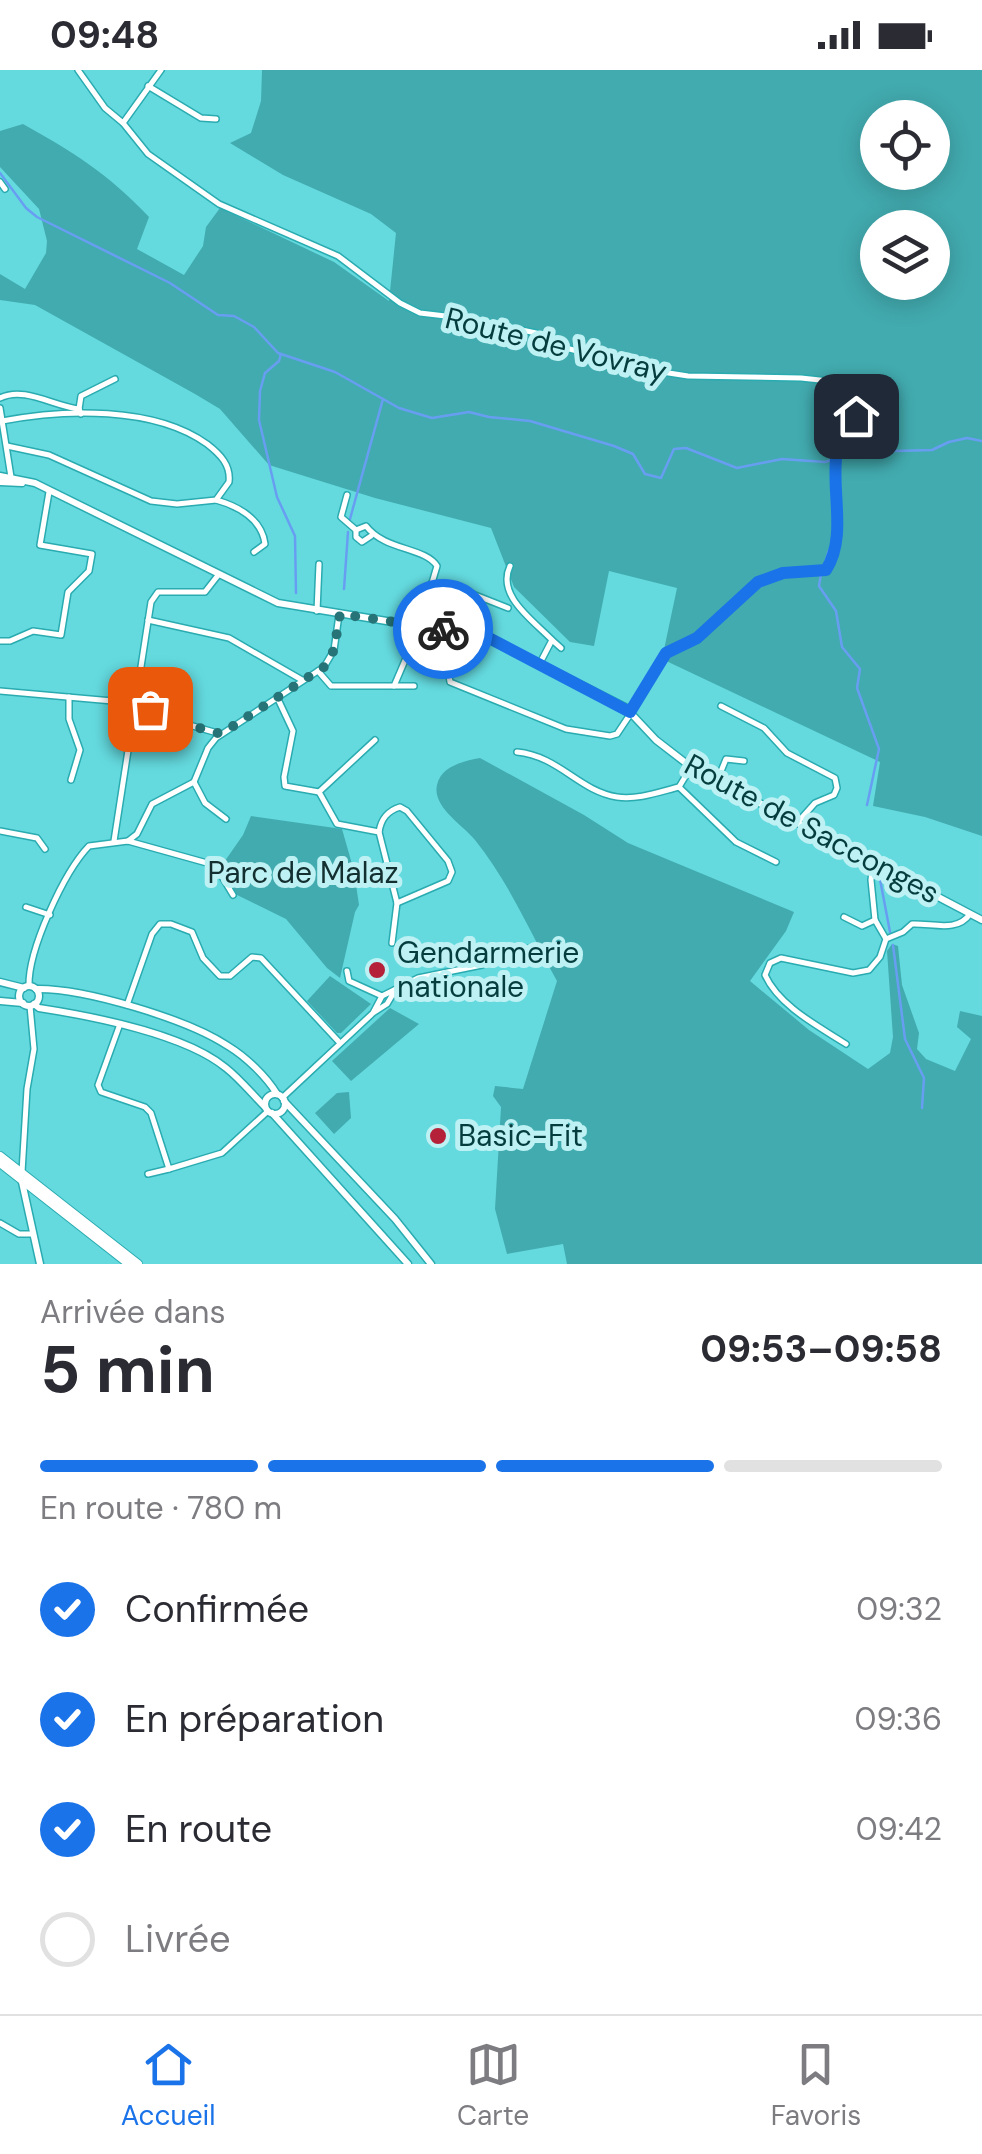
<!DOCTYPE html>
<html lang="fr">
<head>
<meta charset="utf-8">
<style>
	:root { --surface:#fff; --page:#f2f2f3; --text:#2b2b33; --muted:#7c7c81; --line:#e1e1e2; --accent:#1a73e8 }
	body { margin:0; font-family:"DM Sans",sans-serif; background:var(--page); color:var(--text); height:100vh; display:flex; flex-direction:column; font-size:38px; white-space:nowrap }
	* { box-sizing:border-box; margin:0 }
	p { font-size:32px; color:var(--muted) }
	.icon { flex:none; width:55px; height:55px; fill:none; stroke:currentColor; stroke-width:2; stroke-linecap:round; stroke-linejoin:round }
	.map { position:relative; height:1194px; overflow:hidden }
	.details { display:flex; flex-direction:column; background:var(--surface); flex:1 }
	.details>* { flex:none }
	.tools { position:absolute; left:860px; top:30px; display:grid; gap:20px }
	.tools a { display:grid; place-items:center; width:90px; height:90px; border-radius:50%; background:var(--surface); box-shadow:0 5px 25px #0003; font-size:50px }
	.pin { position:absolute; display:grid; place-items:center; width:85px; height:85px; color:#fff; margin:-42px; border-radius:20px; box-shadow:0 5px 15px #0006 }
	.courier { position:absolute; display:grid; place-items:center; width:100px; height:100px; margin:-50px; border:8px solid #1a73e8; border-radius:50%; background:#fff; color:#222; box-shadow:0 2px 12px #0007 }
	.summary em { font-style:normal; font-weight:700 }
	.summary div { display:flex; flex-direction:column-reverse }
	.summary { display:flex; align-items:center; justify-content:space-between; height:170px; padding:0 40px }
	h1 { font-size:65px; font-weight:700; line-height:75px }
	.bar { display:grid; grid-template-columns:repeat(4,1fr); gap:15px 10px; align-content:center; height:120px; padding:0 40px }
	.bar i { height:12px; border-radius:8px; background:var(--line) }
	.bar .on { background:var(--accent) }
	.bar p { grid-column:span 4 }
	ol { padding:0 40px; list-style:none }
	li { display:flex; align-items:center; gap:30px; height:110px }
	li p { margin-inline-start:auto }
	li .icon { padding:10px; border-radius:50%; background:var(--accent); color:#fff; stroke-width:4 }
	li:last-child { color:var(--muted) }
	li i { width:55px; height:55px; border:5px solid var(--line); border-radius:50% }
	.status { display:flex; justify-content:space-between; align-items:center; height:70px; padding:0 50px; background:var(--surface); direction:ltr }
	.status svg { height:28px; fill:currentColor }
	.dock { display:flex; justify-content:space-around; align-items:center; height:140px; border-top:2px solid var(--line); background:var(--surface); font-size:28px; color:var(--muted) }
	.dock a { display:grid; justify-items:center; gap:5px }
	.dock .on { color:var(--accent) }
	.map>svg:first-child { display:block }
</style>
</head>
<body>
<div class="status"><b>09:48</b><svg viewBox="0 0 49 12"><path d="M0 12V9h3v3zM5 12V6h3v6zM10 12V3h3v9zM15 12V0h3v12zM26 1h20v11H26zM47 4h2v5h-2z"/></svg></div>
<div class="map">
<svg width="982" height="1194" viewBox="0 0 982 1194">
	<rect width="100%" height="100%" fill="#64dadf"/>
	<g fill="#42abaf" fill-rule="evenodd">
		<path d="M262 0H982V766L925 747 873 736 880 692 662 589 677 518 609 501 594 576 570 572 514 517 491 458 375 428 269 395 220 339 195 324 35 235 0 230V204L25 219 46 183 47 171 39 139 0 97V61L23 54C76 84 106 102 149 147L137 179 184 205 203 176 206 157 220 138 334 192 389 231 396 163 371 144 283 105 230 73 251 63 261 31ZM878 48H932V102H878ZM878 158H932V212H878Z"/>
		<path d="M480 688 584 745 628 773 794 842 786 861 750 911 809 960 868 999 890 983 893 967 887 881 892 874 898 876 902 915 919 963 917 979 926 989 955 1001 971 969 957 957 960 941 982 946V1194H567L563 1174 507 1184 495 1139 501 1037 493 1026 495 1016 523 1019 557 911C531 864 509 812 475 770 463 755 432 737 437 715 441 696 464 691 480 688Z"/>
		<polygon points="251,746 342,759 354,801 359,835 355,842 340,908 327,898 286,849 235,824 220,798 243,765"/>
		<polygon points="330,906 371,934 341,963 337,963 307,931"/>
		<polygon points="390,938 419,954 351,1011 332,991"/>
		<polygon points="349,1022 351,1048 334,1064 315,1043 337,1023"/>
	</g>
	<g fill="none" stroke-linecap="round" stroke-linejoin="round">
		<g stroke="#689ef2" stroke-width="2.5">
			<polyline points="0,103 26,138 37,147 170,213 218,245 234,246 254,257 278,283 335,302 399,338 432,348 469,342 489,347 530,351 614,376 633,384 645,404 661,408 674,379 686,378 737,398 782,389 825,392 857,382 932,380 949,372 967,368 982,371"/>
			<polyline points="281,284 279,291 265,303 260,321 259,350 277,427 295,466 296,523"/>
			<polyline points="350,449 383,329"/>
			<polyline points="824,496 829,480"/>
			<polyline points="821,504 819,516 836,541 842,577 860,599 857,618 879,679 867,735"/>
			<polyline points="344,519 348,462"/>
			<polyline points="879,804 890,862"/>
			<polyline points="893,875 905,969 924,1008 922,1038"/>
		</g>
		<g stroke="#29abb0" stroke-width="8">
			<g id="street">
				<polyline points="78,0 105,38 123,53"/>
				<path d="M161 0 123 53 148 84 219 134 338 186 400 233 420 243 471 249 536 263 566 278 643 299 688 306 801 308 885 317 886 329C874 340 858 342 849 356 820 397 852 457 826 500L783 503 758 512 697 568 666 583 630 641"/>
				<polyline points="148,16 201,48 216,49"/>
				<polyline points="0,112 5,119"/>
				<path d="M0 328C24 316 53 336 79 339L81 344"/>
				<polyline points="0,338 11,407"/>
				<polyline points="79,339 81,326 115,309"/>
				<path d="M2 351C64 339 154 336 207 374 220 384 231 395 229 412L216 430 177 434 151 431 49 385 7 376"/>
				<polyline points="347,425 341,447 356,460"/>
				<path d="M216 430C238 436 262 449 265 474L254 482"/>
				<path d="M371 466 362 472 356 467V460L366 456C385 481 425 477 437 496L432 513"/>
				<path d="M510 496C496 526 534 551 552 570L540 593"/>
				<polyline points="317,541 319,494"/>
				<polyline points="148,550 229,568 302,610"/>
				<polyline points="424,556 432,513 470,523 508,538"/>
				<polyline points="552,570 561,578"/>
				<polyline points="0,571 10,571 33,561 61,565 68,522 89,501 92,484 40,475 49,422"/>
				<polyline points="318,601 331,616 394,616 406,588 441,587 447,593 450,612 566,659 610,666 617,664 631,643"/>
				<polyline points="394,616 414,616"/>
				<polyline points="0,621 135,633 175,651 221,664"/>
				<polyline points="69,627 69,649 80,680 71,710"/>
				<polyline points="277,627 293,661 284,707 285,716 319,722"/>
				<polyline points="721,636 764,658 787,683 835,708 837,718 834,725 815,733 798,752"/>
				<path d="M517 682C559 686 579 721 617 727 638 730 659 722 679 717L691 697"/>
				<polyline points="717,711 726,689 744,691"/>
				<polyline points="194,712 205,733 226,749"/>
				<polyline points="679,717 736,772 776,792"/>
				<polyline points="319,722 337,754 379,762 397,833 392,873"/>
				<polyline points="319,722 375,670"/>
				<polyline points="0,761 37,768 45,779"/>
				<path d="M379 762C381 749 387 741 400 737L407 741 448 791 452 802 448 811 397 833"/>
				<polyline points="114,771 151,532 158,522 205,522 219,504"/>
				<polyline points="128,771 137,764 152,734 194,712 208,678 216,668 324,597 334,580 339,545"/>
				<polyline points="26,837 50,845"/>
				<polyline points="844,847 862,856 875,850 871,810 873,792"/>
				<path d="M886 869 903 862 912 854C932 853 957 863 970 844"/>
				<polyline points="347,901 349,911 382,926"/>
				<path d="M29 916C28 880 64 802 89 776L128 771 207 793 221 805 233 825"/>
				<polyline points="396,919 418,908 482,895 532,877"/>
				<polyline points="127,935 152,864 160,854 171,854 192,862 203,888 220,906 230,906 252,887 261,888 340,973"/>
				<polyline points="120,954 98,1015 101,1022 145,1037 151,1043 169,1099 222,1083 268,1041"/>
				<path d="M846 974C818 956 779 936 765 905L770 893 781 888 853 903 869 900 880 887 886 869 875 850"/>
				<polyline points="282,1028 373,943 387,934 396,919 382,926 373,943"/>
				<polyline points="22,1102 27,1019 34,979 30,936"/>
				<polyline points="148,1104 169,1099"/>
				<polyline points="0,1153 19,1164 31,1164"/>
			</g>
		</g>
		<g stroke="#29abb0" stroke-width="9">
			<g id="secondary">
				<polyline points="0,406 35,413 278,533 489,568 625,637 656,670 691,697 982,850"/>
				<polyline points="0,412 22,413"/>
				<polyline points="0,912 24,918"/>
				<circle cx="29" cy="926" r="10"/>
				<path d="M36 919C84 918 187 949 228 976 246 987 266 1006 277 1024"/>
				<polyline points="0,931 23,933"/>
				<path d="M34 934 39 938C91 946 185 964 226 998 240 1009 252 1024 265 1037"/>
				<circle cx="275" cy="1034" r="10"/>
				<polyline points="284,1031 395,1149 431,1194"/>
				<polyline points="272,1043 408,1194"/>
				<polyline points="22,1112 40,1194"/>
			</g>
		</g>
		<g stroke="#29abb0" stroke-width="10">
			<g id="primary">
				<polyline points="0,1086 138,1194"/>
				<polyline points="0,1093 129,1194"/>
			</g>
		</g>
		<use href="#street" stroke="#fff" stroke-width="5"/>
		<use href="#secondary" stroke="#fff" stroke-width="6"/>
		<use href="#primary" stroke="#fff" stroke-width="8"/>
	</g>
	<g fill="none" stroke-linecap="round" stroke-linejoin="round">
		<polyline stroke="#267477" stroke-width="10" stroke-dasharray="0 18" points="150,639 175,651 221,664 324,597 334,580 340,544 443,559"/>
		<path stroke="#1a73e8" stroke-width="12" d="M443 559 489 568 630 642 666 583 697 568 758 512 783 503 826 500C848 466 830 418 837 381 840 368 848 356 856 346"/>
	</g>
	<g fill="#b42139" stroke="#bdf1f3" stroke-width="4">
		<circle cx="377" cy="900" r="10"/>
		<circle cx="438" cy="1066" r="10"/>
	</g>
	<g text-anchor="middle" stroke-width="10" stroke-linejoin="round" paint-order="stroke">
		<g font-size="30" fill="#053d3f" stroke="#bdf1f3">
			<text transform="translate(556 275) rotate(14)" y="10">Route de Vovray</text>
			<text transform="translate(812 759) rotate(28)" y="10">Route de Sacconges</text>
		</g>
		<g font-size="30" fill="#132f30" stroke="#bdf1f3">
			<text x="303" y="813">Parc de Malaz</text>
		</g>
		<g font-size="30" fill="#053d3f" stroke="#bdf1f3" text-anchor="start">
			<text x="397" y="893">Gendarmerie<tspan x="397" dy="34">nationale</tspan></text>
			<text x="458" y="1076">Basic-Fit</text>
		</g>
	</g>
</svg>
<div class="tools">
<a><svg class="icon" aria-label="locate" viewBox="0 0 24 24"><circle cx="12" cy="12" r="6"/><path d="M12 2v4M12 18v4M2 12h4M18 12h4"/></svg></a>
<a><svg class="icon" aria-label="layers" viewBox="0 0 24 24"><path d="M12 4l9 5-9 5-9-5zM3 14l9 5 9-5"/></svg></a>
</div>
<div class="pin" style="left:150px;top:639px;background:#ea580c"><svg class="icon" aria-label="bag" viewBox="0 0 24 24"><path d="M5 8h14l-1 12H6zM9 8a3 3 0 0 1 6 0"/></svg></div>
<div class="pin" style="left:856px;top:346px;background:#1f2937"><svg class="icon" aria-label="home" viewBox="0 0 24 24"><path d="M3 11l9-7 9 7M6 9v11h12V9"/></svg></div>
<div class="courier" style="left:443px;top:559px"><svg class="icon" aria-label="bike" viewBox="0 0 24 24"><circle cx="6" cy="16" r="4"/><circle cx="18" cy="16" r="4"/><path d="M6 16l4-8h5l3 8M10 8l3 8H6M13 5h3"/></svg></div>
</div>
<section class="details">
<div class="summary"><div><h1>5 min</h1><p>Arrivée dans</p></div><em>09:53–09:58</em></div>
<div class="bar"><i class="on"></i><i class="on"></i><i class="on"></i><i></i><p>En route · 780 m</p></div>
<ol>
<li><svg class="icon" aria-label="check" viewBox="0 0 24 24"><path d="M5 12l5 5 9-10"/></svg>Confirmée<p>09:32</p></li>
<li><svg class="icon" aria-label="check" viewBox="0 0 24 24"><path d="M5 12l5 5 9-10"/></svg>En préparation<p>09:36</p></li>
<li><svg class="icon" aria-label="check" viewBox="0 0 24 24"><path d="M5 12l5 5 9-10"/></svg>En route<p>09:42</p></li>
<li><i></i>Livrée</li>
</ol>
</section>
<nav class="dock">
<a class="on"><svg class="icon" aria-label="home" viewBox="0 0 24 24"><path d="M3 11l9-7 9 7M6 9v11h12V9"/></svg>Accueil</a>
<a><svg class="icon" aria-label="map" viewBox="0 0 24 24"><path d="M3 6l6-2 6 2 6-2v14l-6 2-6-2-6 2zM9 4v14M15 6v14"/></svg>Carte</a>
<a><svg class="icon" aria-label="saved" viewBox="0 0 24 24"><path d="M7 4h10v16l-5-4-5 4z"/></svg>Favoris</a>
</nav>
</body>
</html>
